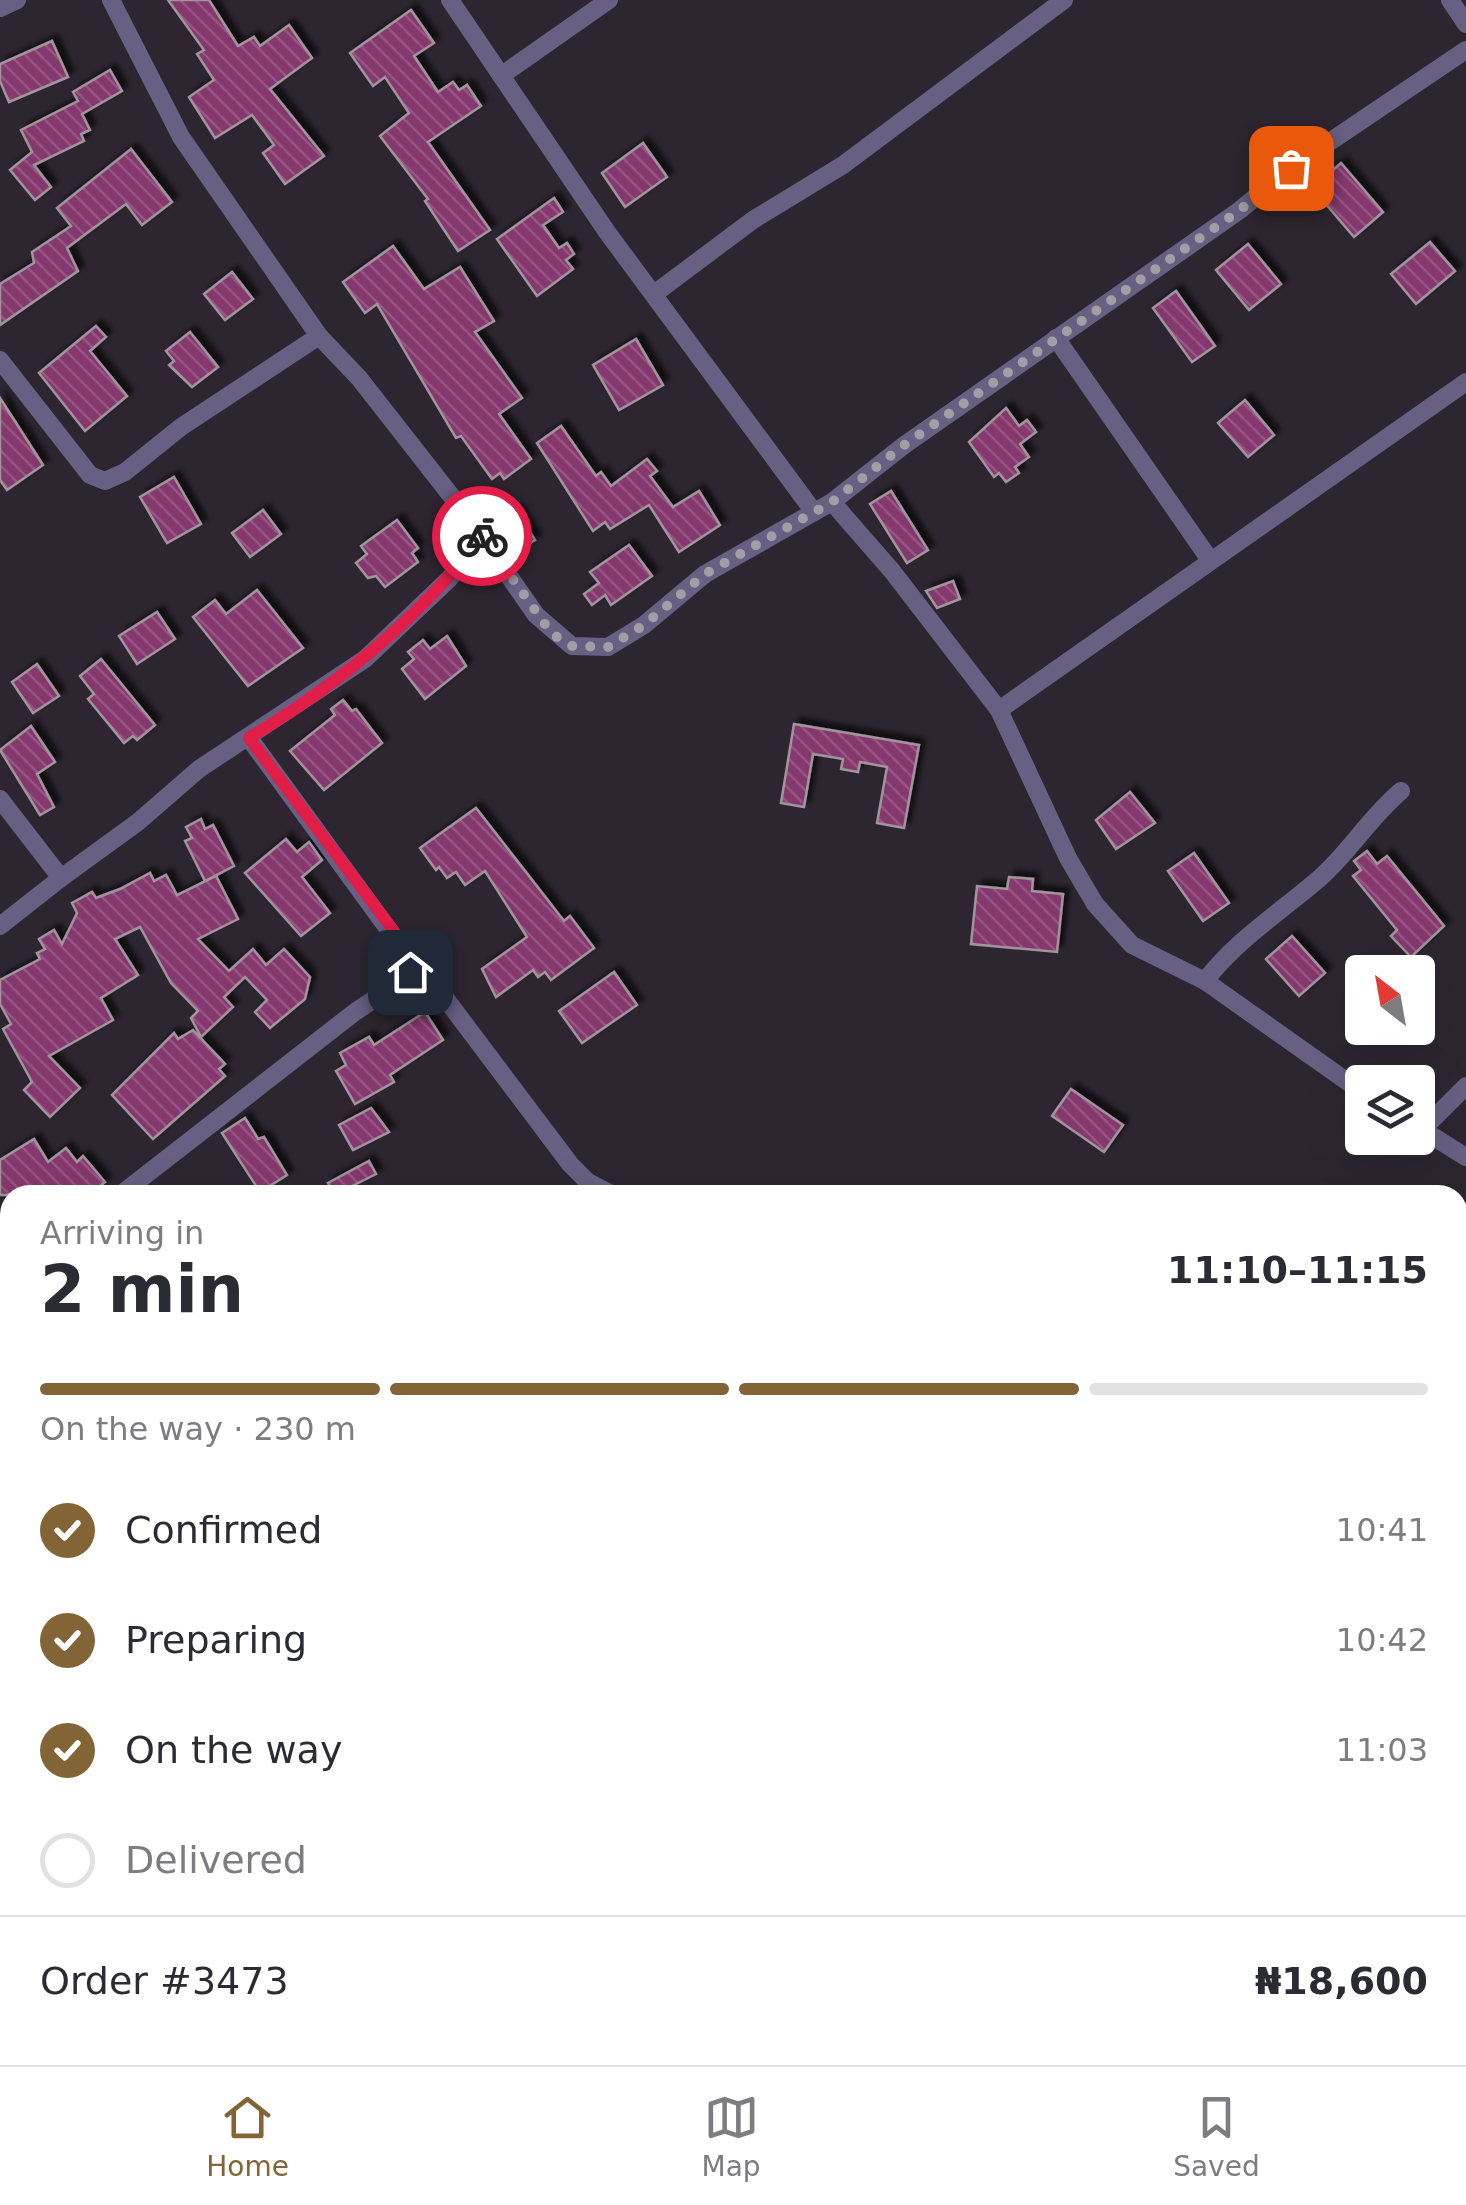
<!DOCTYPE html>
<html lang="en">
<head>
<meta charset="utf-8">
<style>
	:root { --surface:#fff; --page:#f2f2f3; --text:#2b2b33; --muted:#7c7c81; --line:#e1e1e2; --accent:#826436 }
	body { margin:0; font-family:"DejaVu Sans",sans-serif; background:var(--page); color:var(--text); height:100vh; display:flex; flex-direction:column; font-size:38px; white-space:nowrap }
	* { box-sizing:border-box; margin:0 }
	p { font-size:32px; color:var(--muted) }
	.icon { flex:none; width:55px; height:55px; fill:none; stroke:currentColor; stroke-width:2; stroke-linecap:round; stroke-linejoin:round }
	.map { position:relative; flex:1; overflow:hidden }
	.drawer { position:absolute; left:0px; top:1185px; width:1468px; height:880px; display:flex; flex-direction:column; background:var(--surface); border-radius:30px 30px 0 0; box-shadow:0 10px 40px #0002 }
	.drawer>* { flex:none }
	.needle { width:65px; rotate:329deg }
	.controls { position:absolute; left:1345px; top:955px; display:grid; gap:20px }
	.controls a { display:grid; place-items:center; width:90px; height:90px; border-radius:10px; background:var(--surface); box-shadow:0 10px 40px #0002; font-size:50px }
	.pin { position:absolute; display:grid; place-items:center; width:85px; height:85px; color:#fff; margin:-42px; border-radius:20px; box-shadow:0 5px 15px #0006 }
	.courier { position:absolute; display:grid; place-items:center; width:100px; height:100px; margin:-50px; border:8px solid #e11d48; border-radius:50%; background:#fff; color:#222; box-shadow:0 2px 12px #0007 }
	.headline em { font-style:normal; font-weight:700 }
	.headline div { display:flex; flex-direction:column-reverse }
	.headline { display:flex; align-items:center; justify-content:space-between; height:170px; padding:0 40px }
	h1 { font-size:65px; font-weight:700; line-height:75px }
	.bar { display:grid; grid-template-columns:repeat(4,1fr); gap:15px 10px; align-content:center; height:120px; padding:0 40px }
	.bar i { height:12px; border-radius:8px; background:var(--line) }
	.bar .on { background:var(--accent) }
	.bar p { grid-column:span 4 }
	.line { display:flex; align-items:center; gap:25px; padding:0 40px; border-top:2px solid var(--line) }
	.line div { flex:1 }
	ol { padding:0 40px; list-style:none }
	li { display:flex; align-items:center; gap:30px; height:110px }
	li p { margin-inline-start:auto }
	li .icon { padding:10px; border-radius:50%; background:var(--accent); color:#fff; stroke-width:4 }
	li:last-child { color:var(--muted) }
	li i { width:55px; height:55px; border:5px solid var(--line); border-radius:50% }
	.dock { display:flex; justify-content:space-around; align-items:center; height:140px; border-top:2px solid var(--line); background:var(--surface); font-size:28px; color:var(--muted) }
	.dock a { display:grid; justify-items:center; gap:5px }
	.dock .on { color:var(--accent) }
	.map>svg:first-child { display:block }
</style>
</head>
<body>
<div class="map">
<svg width="1466" height="2065" viewBox="0 0 1466 2065">
	<defs>
		<pattern id="building-back-hatch" width="6" height="6" patternUnits="userSpaceOnUse" patternTransform="scale(2.5)"><rect width="6" height="6" fill="#85386d"/><path d="M-1 5l2 2M0 0l6 6M5-1l2 2" fill="none" stroke="#965482"/></pattern>
		<filter id="shadow"><feDropShadow dx="6" dy="-6" stdDeviation="2.5" flood-color="#0009"/></filter>
	</defs>
	<rect width="100%" height="100%" fill="#2d2630"/>
	<g fill="url(#building-back-hatch)" stroke="#a1949c" stroke-width="2.5" filter="url(#shadow)">
		<polygon points="168,0 209,0 238,46 254,37 260,46 289,25 312,58 270,89 324,156 285,184 263,153 274,145 252,115 215,138 189,97 214,80 197,54 204,50"/>
		<polygon points="411,10 434,43 414,56 438,92 453,82 459,90 467,85 481,106 428,142 490,230 458,251 425,201 428,199 380,136 409,113 385,77 373,86 350,53"/>
		<polygon points="52,41 68,77 9,102 0,81 0,64"/>
		<polygon points="110,70 122,91 82,114 90,130 81,134 84,141 34,165 51,187 35,200 10,170 32,152 21,130 78,101 73,92"/>
		<polygon points="643,143 667,177 625,207 602,173"/>
		<polygon points="131,149 172,202 142,225 126,204 67,248 78,271 0,325 0,284 34,263 32,252 71,226 57,208"/>
		<polygon points="1341,163 1383,212 1354,237 1312,188"/>
		<polygon points="554,198 563,212 543,225 559,248 567,243 574,254 566,260 573,269 537,296 497,239"/>
		<polygon points="1430,242 1455,271 1416,304 1391,274"/>
		<polygon points="1248,244 1281,284 1249,310 1216,270"/>
		<polygon points="393,246 424,289 460,267 494,321 475,332 522,398 499,414 531,459 504,479 500,473 492,479 461,436 456,438 377,304 365,313 343,282"/>
		<polygon points="232,272 253,299 225,320 204,294"/>
		<polygon points="1176,291 1215,346 1192,362 1153,308"/>
		<polygon points="96,326 106,337 90,351 127,396 85,431 39,373"/>
		<polygon points="190,332 218,367 192,387 169,365 174,361 166,351"/>
		<polygon points="636,339 663,385 619,410 593,365"/>
		<polygon points="0,398 43,465 7,490 0,480"/>
		<polygon points="1245,400 1274,435 1248,457 1218,423"/>
		<polygon points="1006,408 1019,426 1027,420 1036,432 1020,444 1029,457 1015,467 1019,473 1006,482 999,473 994,477 969,442"/>
		<polygon points="561,426 596,476 601,472 611,486 647,459 657,471 650,476 673,507 699,491 720,525 679,552 649,505 610,529 605,522 593,531 537,443"/>
		<polygon points="174,477 201,524 167,543 140,497"/>
		<polygon points="891,491 928,550 907,563 870,504"/>
		<polygon points="263,510 281,534 250,557 232,533"/>
		<polygon points="517,511 535,540 520,549 503,520"/>
		<polygon points="397,520 418,548 412,553 418,562 385,587 376,576 368,578 356,563 367,554 361,546"/>
		<polygon points="629,545 652,576 611,605 605,595 592,605 584,594 599,583 590,572"/>
		<polygon points="953,581 960,599 937,608 926,591"/>
		<polygon points="257,590 303,648 248,686 193,617 215,600 226,614"/>
		<polygon points="157,612 175,639 137,664 119,636"/>
		<polygon points="447,636 466,666 425,699 402,669 414,659 408,652 423,640 430,649"/>
		<polygon points="101,659 155,725 137,740 133,736 124,743 88,699 94,694 80,676"/>
		<polygon points="37,664 59,696 33,713 12,682"/>
		<polygon points="343,700 352,711 356,709 382,743 324,790 290,751 335,715 331,709"/>
		<polygon points="794,724 919,745 904,828 877,823 887,767 860,762 858,772 841,769 843,759 813,754 804,807 781,803"/>
		<polygon points="31,726 55,762 37,774 54,807 40,815 0,750"/>
		<polygon points="1130,792 1155,823 1116,849 1096,820"/>
		<polygon points="476,808 564,921 570,916 594,948 551,980 545,972 538,977 533,970 496,997 482,969 527,937 485,871 465,885 456,872 447,878 439,867 436,870 420,848"/>
		<polygon points="201,819 205,829 213,825 234,866 205,881 185,841 192,838 186,827"/>
		<polygon points="286,839 297,852 309,842 322,860 302,877 330,913 301,936 245,873"/>
		<polygon points="1367,851 1377,864 1387,856 1444,926 1411,957 1391,936 1397,930 1353,876 1361,870 1354,861"/>
		<polygon points="1194,853 1229,903 1203,921 1168,871"/>
		<polygon points="150,873 154,881 166,875 177,895 216,876 238,919 198,939 229,971 253,949 266,965 284,949 310,977 305,999 270,1028 255,1012 267,1000 245,977 224,997 233,1007 201,1037 191,1018 198,1011 171,983 140,927 115,939 138,975 101,998 113,1020 49,1056 80,1088 50,1117 24,1090 32,1082 3,1029 11,1024 0,1004 0,980 40,959 37,953 45,949 39,939 54,930 62,944 77,913 72,903 92,892 96,898 120,889"/>
		<polygon points="1009,877 1033,879 1032,891 1063,894 1057,952 971,944 977,886 1007,889"/>
		<polygon points="1292,936 1325,973 1299,996 1266,959"/>
		<polygon points="614,972 637,1005 582,1043 559,1011"/>
		<polygon points="425,1012 443,1040 390,1075 394,1082 355,1104 336,1071 346,1065 340,1053 369,1037 374,1045"/>
		<polygon points="193,1030 225,1064 219,1069 225,1076 153,1139 112,1095 174,1033 178,1039"/>
		<polygon points="1071,1089 1123,1125 1104,1152 1052,1116"/>
		<polygon points="371,1108 389,1132 353,1150 339,1125"/>
		<polygon points="245,1118 258,1139 264,1137 287,1175 260,1192 222,1133"/>
		<polygon points="34,1139 48,1162 66,1148 77,1162 83,1156 105,1182 89,1195 0,1195 0,1160"/>
		<polygon points="369,1161 376,1174 334,1195 328,1183"/>
	</g>
	<g fill="none" stroke-linecap="round" stroke-linejoin="round">
		<polyline stroke="#676083" stroke-width="9" points="1009,2055 1014,2065"/>
		<g stroke="#676083" stroke-width="18">
			<polyline points="111,0 181,137 319,336 359,378 467,516 536,615 572,646 608,647 644,625 705,574 832,502 903,446 1240,210 1291,168 1466,50"/>
			<polyline points="450,0 607,232 814,512"/>
			<polyline points="1450,0 1466,24"/>
			<polyline points="0,8 17,0"/>
			<polyline points="502,75 609,0"/>
			<polyline points="654,294 753,220 843,165 1064,0"/>
			<polyline points="1056,338 1210,560"/>
			<polyline points="0,360 90,475 105,481 125,472 181,427 319,336"/>
			<polyline points="832,502 892,571 999,710 1466,382"/>
			<polyline points="999,710 1068,858 1095,904 1132,945 1205,981 1362,1092"/>
			<polyline points="249,738 418,970"/>
			<polyline points="0,799 61,878 0,926"/>
			<polyline points="61,878 138,822 199,769 365,659 449,579 482,536"/>
			<path d="M1205 981C1237 939 1282 911 1321 877 1351 850 1370 817 1401 791"/>
			<polyline points="1418,1127 1466,1157"/>
			<polyline points="1422,1130 1466,1086"/>
			<polyline points="120,1195 355,1012 418,970 427,974 570,1164 588,1182 613,1195"/>
			<polyline points="0,1290 10,1282"/>
			<polyline points="1458,1487 1466,1498"/>
			<polyline points="0,1507 10,1519"/>
			<polyline points="1458,1699 1466,1691"/>
			<polyline points="386,2055 394,2065"/>
			<polyline points="1247,2055 1250,2065"/>
		</g>
		<g stroke="#676083" stroke-width="22">
			<polyline points="1458,1791 1466,1789"/>
			<polyline points="0,1993 10,2007"/>
			<polyline points="45,2055 52,2065"/>
			<polyline points="838,2065 858,2055"/>
		</g>
	</g>
	<g fill="none" stroke-linecap="round" stroke-linejoin="round">
		<polyline stroke="#a39ea5" stroke-width="10" stroke-dasharray="0 18" points="482,536 552,634 572,646 608,647 644,625 705,574 832,502 903,446 1240,210 1291,168"/>
		<path stroke="#e11d48" stroke-width="12" d="M410 972 418 970 408 950 249 738C339 684 418 620 482 536"/>
	</g>
</svg>
<div class="controls">
<a><svg class="needle" viewBox="-14 -14 28 28"><path d="M0-13l5 13h-10z" fill="#e53935"/><path d="M0 13l5-13h-10z" fill="#7c7c81"/></svg></a>
<a><svg class="icon" aria-label="layers" viewBox="0 0 24 24"><path d="M12 4l9 5-9 5-9-5zM3 14l9 5 9-5"/></svg></a>
</div>
<div class="pin" style="left:1291px;top:168px;background:#ea580c"><svg class="icon" aria-label="bag" viewBox="0 0 24 24"><path d="M5 8h14l-1 12H6zM9 8a3 3 0 0 1 6 0"/></svg></div>
<div class="pin" style="left:410px;top:972px;background:#1f2937"><svg class="icon" aria-label="home" viewBox="0 0 24 24"><path d="M3 11l9-7 9 7M6 9v11h12V9"/></svg></div>
<div class="courier" style="left:482px;top:536px"><svg class="icon" aria-label="bike" viewBox="0 0 24 24"><circle cx="6" cy="16" r="4"/><circle cx="18" cy="16" r="4"/><path d="M6 16l4-8h5l3 8M10 8l3 8H6M13 5h3"/></svg></div>
<section class="drawer">
<div class="headline"><div><h1>2 min</h1><p>Arriving in</p></div><em>11:10–11:15</em></div>
<div class="bar"><i class="on"></i><i class="on"></i><i class="on"></i><i></i><p>On the way · 230 m</p></div>
<ol>
<li><svg class="icon" aria-label="check" viewBox="0 0 24 24"><path d="M5 12l5 5 9-10"/></svg>Confirmed<p>10:41</p></li>
<li><svg class="icon" aria-label="check" viewBox="0 0 24 24"><path d="M5 12l5 5 9-10"/></svg>Preparing<p>10:42</p></li>
<li><svg class="icon" aria-label="check" viewBox="0 0 24 24"><path d="M5 12l5 5 9-10"/></svg>On the way<p>11:03</p></li>
<li><i></i>Delivered</li>
</ol>
<div class="line" style="height:130px"><div>Order #3473</div><b>₦18,600</b></div>
</section>
</div>
<nav class="dock">
<a class="on"><svg class="icon" aria-label="home" viewBox="0 0 24 24"><path d="M3 11l9-7 9 7M6 9v11h12V9"/></svg>Home</a>
<a><svg class="icon" aria-label="map" viewBox="0 0 24 24"><path d="M3 6l6-2 6 2 6-2v14l-6 2-6-2-6 2zM9 4v14M15 6v14"/></svg>Map</a>
<a><svg class="icon" aria-label="saved" viewBox="0 0 24 24"><path d="M7 4h10v16l-5-4-5 4z"/></svg>Saved</a>
</nav>
</body>
</html>
